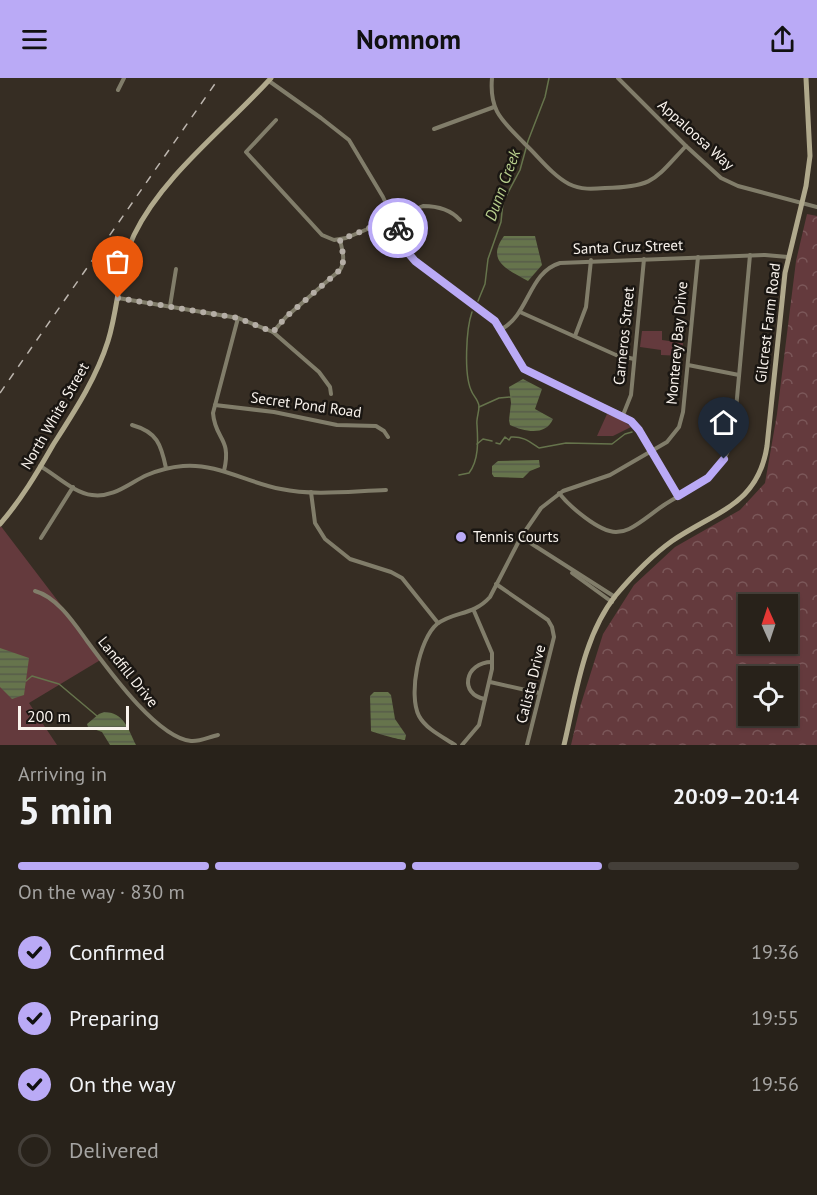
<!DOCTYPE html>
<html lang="en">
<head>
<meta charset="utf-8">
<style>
	:root { --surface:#28221a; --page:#342f27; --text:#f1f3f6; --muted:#a5a4a2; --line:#443f39; --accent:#baaaf6 }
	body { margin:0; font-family:"PT Sans",sans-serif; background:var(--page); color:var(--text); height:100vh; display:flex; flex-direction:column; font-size:22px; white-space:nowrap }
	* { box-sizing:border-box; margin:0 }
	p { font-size:20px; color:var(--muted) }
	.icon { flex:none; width:33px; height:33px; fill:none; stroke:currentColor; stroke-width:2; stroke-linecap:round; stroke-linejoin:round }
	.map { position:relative; height:667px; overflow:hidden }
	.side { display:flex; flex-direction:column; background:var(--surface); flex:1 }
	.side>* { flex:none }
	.needle { width:39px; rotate:357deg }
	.buttons { position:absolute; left:738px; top:516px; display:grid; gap:12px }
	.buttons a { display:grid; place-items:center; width:60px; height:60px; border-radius:0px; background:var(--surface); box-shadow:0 2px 4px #0004,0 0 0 2px var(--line); font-size:30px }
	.scale { position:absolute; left:18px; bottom:15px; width:111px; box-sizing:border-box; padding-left:6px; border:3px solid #f9f3ed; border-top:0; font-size:16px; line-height:21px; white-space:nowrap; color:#f9f3ed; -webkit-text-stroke:4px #1a1612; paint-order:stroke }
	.pin { position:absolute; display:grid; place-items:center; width:51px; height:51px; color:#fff; margin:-62px -26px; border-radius:50% 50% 50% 0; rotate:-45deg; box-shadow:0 0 6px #0007 }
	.pin .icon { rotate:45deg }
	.courier { position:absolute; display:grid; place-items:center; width:60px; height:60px; margin:-30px; border:4px solid #baaaf6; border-radius:50%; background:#fff; color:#222; box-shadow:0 2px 8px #0007 }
	.headline em { font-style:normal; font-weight:700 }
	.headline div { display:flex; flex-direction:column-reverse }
	.headline { display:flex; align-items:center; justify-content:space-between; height:102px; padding:0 18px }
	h1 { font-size:39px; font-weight:700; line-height:45px }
	.bar { display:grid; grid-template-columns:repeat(4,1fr); gap:9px 6px; align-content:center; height:72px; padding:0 18px }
	.bar i { height:8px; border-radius:4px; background:var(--line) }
	.bar .selected { background:var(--accent) }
	.bar p { grid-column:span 4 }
	ol { padding:0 18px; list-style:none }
	li { display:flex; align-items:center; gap:18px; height:66px }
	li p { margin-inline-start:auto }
	li .icon { padding:6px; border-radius:50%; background:var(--accent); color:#111; stroke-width:4 }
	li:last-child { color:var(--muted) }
	li i { width:33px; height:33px; border:3px solid var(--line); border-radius:50% }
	header { display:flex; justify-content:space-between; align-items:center; height:78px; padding:0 18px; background:var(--accent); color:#111; font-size:27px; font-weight:700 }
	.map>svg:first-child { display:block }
</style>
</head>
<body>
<header><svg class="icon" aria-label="menu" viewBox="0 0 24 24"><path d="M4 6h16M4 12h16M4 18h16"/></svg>Nomnom<svg class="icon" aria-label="share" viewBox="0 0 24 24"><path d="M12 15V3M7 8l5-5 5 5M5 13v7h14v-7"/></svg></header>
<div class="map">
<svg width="817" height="667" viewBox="0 0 817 667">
	<defs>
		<pattern id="forest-crowns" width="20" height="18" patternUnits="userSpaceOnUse" patternTransform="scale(1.5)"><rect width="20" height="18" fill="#643a3d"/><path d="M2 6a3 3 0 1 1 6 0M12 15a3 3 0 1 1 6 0" fill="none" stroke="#7b5759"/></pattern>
		<pattern id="water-rules" width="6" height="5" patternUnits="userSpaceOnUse" patternTransform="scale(1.5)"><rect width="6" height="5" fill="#66744c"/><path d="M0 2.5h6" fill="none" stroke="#575c49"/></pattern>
	</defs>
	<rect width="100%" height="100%" fill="#362d23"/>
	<path fill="url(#forest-crowns)" fill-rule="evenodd" d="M807 136 817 138V667H571L580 629 603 556 634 507 675 469 740 432 765 405 777 336 796 183ZM748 526H788V566H748ZM748 598H788V638H748Z"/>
	<g fill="#643a3d">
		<polygon points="642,253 662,253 662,262 683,265 682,278 661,277 661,272 640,269"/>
		<polygon points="607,336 622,342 631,349 613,358 597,358"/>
		<polygon points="0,447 102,581 29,625 57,667 0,667"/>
	</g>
	<g fill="url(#water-rules)">
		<path d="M504 158H535L542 187 528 203C509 192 485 184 504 158Z"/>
		<path d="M523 301 542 311 535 331 553 341C546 358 525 354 510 347L509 342 511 325 509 309Z"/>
		<polygon points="539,382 540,389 530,393 523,400 494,399 492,396 492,388 498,383"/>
		<polygon points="0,570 29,580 24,617 12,621 0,609"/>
		<path d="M374 614H388L391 617 395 641 406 657 405 662C400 662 375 655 371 653L370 618Z"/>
		<path d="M104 634C124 634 128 651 136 667H110L102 654 88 649 87 646 99 636Z"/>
	</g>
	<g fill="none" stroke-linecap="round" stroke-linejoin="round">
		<g stroke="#66744c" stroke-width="1.5">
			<polyline points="478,223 485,206 488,181 501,144 503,124 520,92 528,63 545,19 549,0"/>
			<polyline points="479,329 499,320 511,319"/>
			<path d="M496 365 500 366 505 359 509 362 511 359C523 358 530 364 539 370L566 365 612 366 625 356 632 354"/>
			<polyline points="477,366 483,361 492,363"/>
			<path d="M459 397 469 395C479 382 478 363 477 347 476 341 479 335 479 328 478 321 473 318 471 312 464 296 466 251 472 234"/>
			<polyline points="26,603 32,598 59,606 97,638"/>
		</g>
		<g stroke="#817d6a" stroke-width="4">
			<path d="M492 0C489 34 503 43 525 66 539 79 552 97 569 106 581 112 593 111 605 110 654 109 654 102 686 68"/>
			<polyline points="618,0 686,68 721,100 738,108 817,129"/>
			<path d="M269 3 321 40 349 62 383 119 409 176 415 183 495 243C509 258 511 280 527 293L623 337 631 343 639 352 678 419"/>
			<polyline points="118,12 124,0"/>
			<path d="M276 42 246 74 322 157 334 162 346 160 423 128C437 128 451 132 460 142"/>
			<polyline points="434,51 494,29"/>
			<polyline points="118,220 238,240 273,254 319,294 330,309 331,316"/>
			<polyline points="170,228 176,191"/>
			<polyline points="520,234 616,277 634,281"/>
			<path d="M502 251C529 236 529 194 560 185L765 177 788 179"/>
			<path d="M273 254 286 239 340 192C346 183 342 171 340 162"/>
			<polyline points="575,258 586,229 591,182"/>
			<polyline points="688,287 739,297"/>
			<polyline points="215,327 274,334 337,347 376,348 384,353 388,359"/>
			<polyline points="623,337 631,317 644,181"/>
			<path d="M132 347C157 354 161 366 166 390"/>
			<path d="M40 388C56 397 74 415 92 417 114 420 129 405 147 397 159 392 171 389 183 388 217 385 248 405 281 411 314 418 352 413 386 412"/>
			<path d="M224 393C232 359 215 362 213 335L238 240"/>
			<polyline points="311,414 315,445 325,461 350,481 391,494 402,500 438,545"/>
			<path d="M559 415C569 428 599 454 616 454 621 454 625 453 629 451 641 445 652 435 664 427 682 415 703 407 717 391 727 380 731 366 734 353L750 177"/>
			<polyline points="521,459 615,519"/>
			<polyline points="41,460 73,409"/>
			<polyline points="572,495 612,524"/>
			<polyline points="496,506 548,542 552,549 554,559 527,667"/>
			<path d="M35 513C57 519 74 545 87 563 108 591 156 659 191 663 199 664 209 659 218 657"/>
			<polyline points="490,604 539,615"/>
			<path d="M485 621C459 617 464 584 492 584"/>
			<path d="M455 667C443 659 426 651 419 638 408 617 419 561 437 546 454 533 473 538 490 519L521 459 541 430 563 413 610 397 667 364 679 349 683 334 698 179"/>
			<polyline points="462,667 479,647 492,591 492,575 474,533"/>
		</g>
		<g stroke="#b0a98c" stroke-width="5">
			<path d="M0 446C21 422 37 395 53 367 74 334 96 301 108 263 119 228 118 190 134 157 163 97 227 49 271 0"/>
			<path d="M564 667C576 617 583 558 616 517 633 497 651 478 672 463 716 433 758 427 767 368L785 195 806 108 810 78 806 0"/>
		</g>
		<polyline stroke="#bcb5ae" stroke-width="1.5" stroke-dasharray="8 8" stroke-linecap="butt" points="0,315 219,0"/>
	</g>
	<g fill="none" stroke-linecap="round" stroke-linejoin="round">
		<path stroke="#b5aea6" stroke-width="6" stroke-dasharray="0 10.8" d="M118 220 238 240 273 254 286 239 340 192C346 182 342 172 340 162L394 140 398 150"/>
		<polyline stroke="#baaaf6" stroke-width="8" points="398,150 409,176 415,183 495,243 524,291 631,343 639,352 678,418 708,400 724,381"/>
	</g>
	<circle fill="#baaaf6" stroke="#1a1612" stroke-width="2" cx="461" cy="459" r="6"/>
	<g text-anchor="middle" stroke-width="5" stroke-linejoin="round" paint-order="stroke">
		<g font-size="15" fill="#f9f3ed" stroke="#1a1612">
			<text transform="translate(696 57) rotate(42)" y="5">Appaloosa Way</text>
			<text transform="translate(628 169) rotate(-2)" y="5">Santa Cruz Street</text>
			<text transform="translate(768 245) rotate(-83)" y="5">Gilcrest Farm Road</text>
			<text transform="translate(624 258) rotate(-84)" y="5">Carneros Street</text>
			<text transform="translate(677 265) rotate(-85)" y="5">Monterey Bay Drive</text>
			<text transform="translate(306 327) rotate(8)" y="5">Secret Pond Road</text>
			<text transform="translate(55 338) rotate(-60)" y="5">North White Street</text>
			<text transform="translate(128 594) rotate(51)" y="5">Landfill Drive</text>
			<text transform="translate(531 606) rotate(-76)" y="5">Calista Drive</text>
		</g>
		<g font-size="15" fill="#f9f3ed" stroke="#1a1612" text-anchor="start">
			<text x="473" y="464">Tennis Courts</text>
		</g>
		<g font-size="16" font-style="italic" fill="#b7ce8c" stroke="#1a1612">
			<text transform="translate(502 107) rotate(-70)" y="6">Dunn Creek</text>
		</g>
	</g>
</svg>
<div class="buttons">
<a><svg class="needle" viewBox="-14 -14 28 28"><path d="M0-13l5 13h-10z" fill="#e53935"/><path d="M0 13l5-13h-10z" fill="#a5a4a2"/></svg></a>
<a><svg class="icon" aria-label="locate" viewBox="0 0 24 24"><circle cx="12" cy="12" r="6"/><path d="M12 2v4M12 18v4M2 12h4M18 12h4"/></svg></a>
</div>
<div class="scale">200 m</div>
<div class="pin" style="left:118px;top:220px;background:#ea580c"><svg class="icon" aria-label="bag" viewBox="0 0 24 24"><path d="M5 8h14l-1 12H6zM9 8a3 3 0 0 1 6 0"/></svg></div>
<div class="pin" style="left:724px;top:381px;background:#1f2937"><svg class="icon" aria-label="home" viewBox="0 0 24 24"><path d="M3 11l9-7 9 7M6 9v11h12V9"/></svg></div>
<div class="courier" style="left:398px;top:150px"><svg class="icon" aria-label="bike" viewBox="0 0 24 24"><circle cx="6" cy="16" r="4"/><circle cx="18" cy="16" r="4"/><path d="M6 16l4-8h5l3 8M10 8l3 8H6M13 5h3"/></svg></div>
</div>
<section class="side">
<div class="headline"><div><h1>5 min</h1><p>Arriving in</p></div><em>20:09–20:14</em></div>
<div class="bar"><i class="selected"></i><i class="selected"></i><i class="selected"></i><i></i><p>On the way · 830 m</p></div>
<ol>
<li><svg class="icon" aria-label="check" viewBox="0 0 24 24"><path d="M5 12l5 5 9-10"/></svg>Confirmed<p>19:36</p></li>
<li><svg class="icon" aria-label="check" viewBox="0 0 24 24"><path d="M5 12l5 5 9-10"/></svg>Preparing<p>19:55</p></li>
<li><svg class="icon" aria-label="check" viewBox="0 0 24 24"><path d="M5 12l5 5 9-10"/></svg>On the way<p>19:56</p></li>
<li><i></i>Delivered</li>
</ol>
</section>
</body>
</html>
